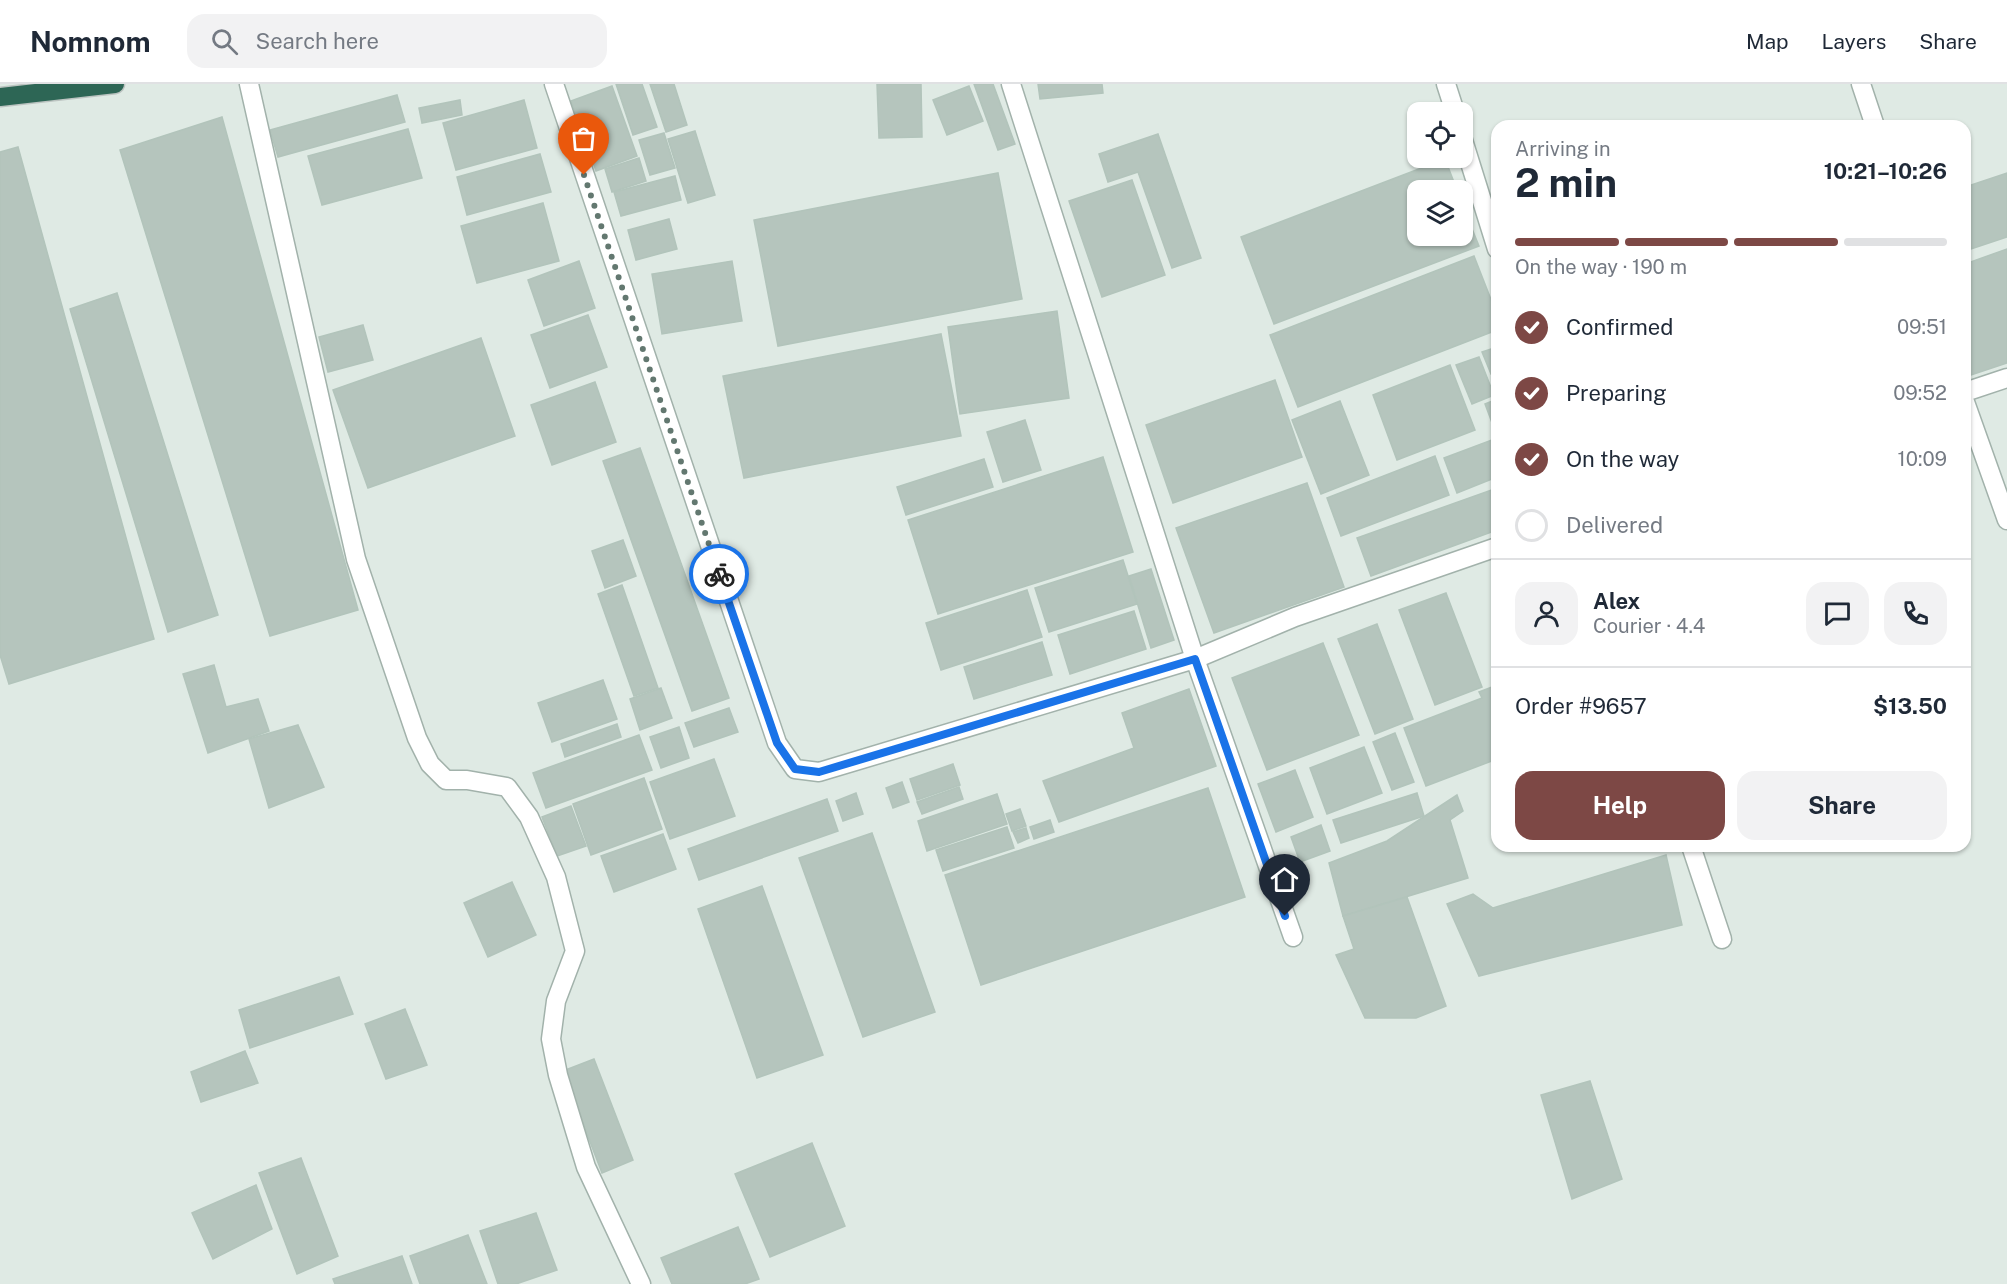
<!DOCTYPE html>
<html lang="en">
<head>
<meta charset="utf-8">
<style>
	:root { --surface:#fff; --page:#f2f2f3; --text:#1f2937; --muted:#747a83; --line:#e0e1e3; --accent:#7d4845 }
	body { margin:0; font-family:"Public Sans",sans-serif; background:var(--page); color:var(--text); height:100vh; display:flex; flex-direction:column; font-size:22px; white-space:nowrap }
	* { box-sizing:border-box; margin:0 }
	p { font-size:20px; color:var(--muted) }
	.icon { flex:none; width:33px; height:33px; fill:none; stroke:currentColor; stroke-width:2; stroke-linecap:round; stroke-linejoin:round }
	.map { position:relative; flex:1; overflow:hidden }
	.sheet { position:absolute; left:1491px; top:36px; width:480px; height:732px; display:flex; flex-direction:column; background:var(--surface); border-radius:18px; box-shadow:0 2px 4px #0004 }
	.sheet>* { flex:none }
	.buttons { position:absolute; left:1407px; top:18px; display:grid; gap:12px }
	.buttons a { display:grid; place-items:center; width:66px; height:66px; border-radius:12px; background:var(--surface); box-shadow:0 2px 4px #0004; font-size:30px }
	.pin { position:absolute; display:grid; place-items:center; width:51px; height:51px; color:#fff; margin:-62px -26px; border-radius:50% 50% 50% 0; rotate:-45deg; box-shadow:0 0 6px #0007 }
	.pin .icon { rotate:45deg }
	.courier { position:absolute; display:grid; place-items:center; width:60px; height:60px; margin:-30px; border:4px solid #1a73e8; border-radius:50%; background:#fff; color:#222; box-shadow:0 2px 8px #0007 }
	.overview em { font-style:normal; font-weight:700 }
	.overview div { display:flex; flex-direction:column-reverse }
	.overview { display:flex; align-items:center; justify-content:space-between; height:102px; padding:0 24px }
	h1 { font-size:39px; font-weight:700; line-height:45px }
	.bar { display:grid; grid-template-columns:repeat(4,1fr); gap:9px 6px; align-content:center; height:72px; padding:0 24px }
	.bar i { height:8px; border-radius:4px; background:var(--line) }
	.bar .active { background:var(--accent) }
	.bar p { grid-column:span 4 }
	.line { display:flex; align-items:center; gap:15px; padding:0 24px; border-top:2px solid var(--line) }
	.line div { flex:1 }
	.round { display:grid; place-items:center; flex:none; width:63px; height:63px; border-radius:18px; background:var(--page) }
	ol { padding:0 24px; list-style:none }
	li { display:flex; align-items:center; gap:18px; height:66px }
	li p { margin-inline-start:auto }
	li .icon { padding:6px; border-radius:50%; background:var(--accent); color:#fff; stroke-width:4 }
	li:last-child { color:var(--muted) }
	li i { width:33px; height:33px; border:3px solid var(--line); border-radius:50% }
	.cta { display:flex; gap:12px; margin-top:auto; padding:12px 24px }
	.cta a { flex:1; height:69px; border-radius:18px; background:var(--accent); color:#fff; font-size:24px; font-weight:700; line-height:69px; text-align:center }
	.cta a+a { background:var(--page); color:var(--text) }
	header { display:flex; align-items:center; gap:36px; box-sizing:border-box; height:84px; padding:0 30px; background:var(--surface); border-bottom:2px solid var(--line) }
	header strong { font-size:28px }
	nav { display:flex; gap:33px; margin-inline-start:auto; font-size:21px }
	.search { width:420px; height:54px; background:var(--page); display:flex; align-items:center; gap:15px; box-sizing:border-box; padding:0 21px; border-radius:18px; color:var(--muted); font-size:22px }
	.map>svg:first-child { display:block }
</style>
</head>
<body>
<header>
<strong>Nomnom</strong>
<div class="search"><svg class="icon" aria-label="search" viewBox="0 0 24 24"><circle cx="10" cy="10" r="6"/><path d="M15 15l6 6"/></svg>Search here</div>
<nav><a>Map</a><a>Layers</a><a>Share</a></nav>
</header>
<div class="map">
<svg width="2007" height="1200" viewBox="0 0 2007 1200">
	<rect width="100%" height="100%" fill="#dfeae4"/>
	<g fill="#b5c5bd" stroke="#b2c4bb" stroke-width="1.5">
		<polygon points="616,0 642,0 657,43 633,51"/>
		<polygon points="650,0 674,0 687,41 666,48"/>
		<polygon points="877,0 921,0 922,53 879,54"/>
		<polygon points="974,0 993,0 1015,60 998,66"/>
		<polygon points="1038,0 1102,0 1103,9 1040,15"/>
		<polygon points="612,2 637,72 596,87 571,17"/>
		<polygon points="969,2 983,37 947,51 933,16"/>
		<polygon points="397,11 405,38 278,73 270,46"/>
		<polygon points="460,16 462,31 422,39 419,24"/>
		<polygon points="524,16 537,64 456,86 443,39"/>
		<polygon points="222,33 358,526 270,552 120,66"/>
		<polygon points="408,45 422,94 322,121 308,72"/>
		<polygon points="695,47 715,111 688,119 668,55"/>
		<polygon points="664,49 675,84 650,91 639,56"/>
		<polygon points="1158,50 1201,174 1172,184 1138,88 1108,98 1099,70"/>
		<polygon points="18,63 154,555 9,600 0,571 0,68"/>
		<polygon points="540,70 551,108 467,131 457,93"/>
		<polygon points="639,74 646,97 612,108 605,85"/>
		<polygon points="1445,75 1457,106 1418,106 1418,152 1462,152 1462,120 1479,162 1274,240 1241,153"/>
		<polygon points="998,89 1022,215 778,262 754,136"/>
		<polygon points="2007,89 2007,153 1965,167 1965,103"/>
		<polygon points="675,92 681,116 621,132 614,108"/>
		<polygon points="1132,96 1165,191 1102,213 1069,117"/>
		<polygon points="543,119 559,177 477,199 461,142"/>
		<polygon points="669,135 677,165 636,176 628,146"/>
		<polygon points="2007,165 2007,279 1965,293 1965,180"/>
		<polygon points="1474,172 1497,231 1497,246 1298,323 1270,251"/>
		<polygon points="579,177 595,224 544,242 528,196"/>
		<polygon points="732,177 742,237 662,250 652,190"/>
		<polygon points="117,209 218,531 168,548 70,225"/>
		<polygon points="1057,227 1069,314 960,330 948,243"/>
		<polygon points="588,231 607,283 550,304 531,251"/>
		<polygon points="363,241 373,276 328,288 319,253"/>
		<polygon points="941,250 961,352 744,394 723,292"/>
		<polygon points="481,254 515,352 368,404 333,306"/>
		<polygon points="1497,263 1497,287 1491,290 1482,268"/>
		<polygon points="1479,273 1494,311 1472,320 1456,281"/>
		<polygon points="1450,281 1475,346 1397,376 1373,311"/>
		<polygon points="1275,296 1302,373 1173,419 1146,341"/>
		<polygon points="595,298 616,358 552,381 531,321"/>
		<polygon points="1497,315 1497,342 1494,344 1485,320"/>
		<polygon points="1340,317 1369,391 1321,410 1292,336"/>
		<polygon points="1025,336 1041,386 1003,398 987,348"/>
		<polygon points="1497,354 1497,393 1457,409 1444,374"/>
		<polygon points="640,364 729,614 692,627 603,377"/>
		<polygon points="1435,372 1449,411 1341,452 1327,414"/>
		<polygon points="1103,373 1133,468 938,530 908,436"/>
		<polygon points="984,375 993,403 906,431 897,403"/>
		<polygon points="1307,399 1344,503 1214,549 1176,444"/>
		<polygon points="1497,404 1497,446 1371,492 1357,454"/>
		<polygon points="623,456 636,492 605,504 592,467"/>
		<polygon points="1123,476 1137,520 1049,548 1035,504"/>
		<polygon points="1151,485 1174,556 1151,564 1129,492"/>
		<polygon points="622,501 658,604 634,612 598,510"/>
		<polygon points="1027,506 1042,553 941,586 926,539"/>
		<polygon points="1446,509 1482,603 1435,621 1399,526"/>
		<polygon points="1134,527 1146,565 1070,590 1058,551"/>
		<polygon points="1377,540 1413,635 1375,650 1338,555"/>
		<polygon points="1042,558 1052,591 974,615 964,583"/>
		<polygon points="1323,559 1359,651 1267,686 1232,594"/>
		<polygon points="214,581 226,623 258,615 269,647 208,669 183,590"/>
		<polygon points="603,596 617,635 552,658 538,619"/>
		<polygon points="1497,601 1497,675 1426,702 1404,644 1482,614 1479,608"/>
		<polygon points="661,604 672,634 640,646 630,615"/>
		<polygon points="1189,605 1216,682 1059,738 1043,697 1134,664 1122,629"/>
		<polygon points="729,624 738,648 694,663 685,639"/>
		<polygon points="617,640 621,653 565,673 561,660"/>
		<polygon points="298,641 324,703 269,724 249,655"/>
		<polygon points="679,643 689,674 661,684 650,653"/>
		<polygon points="1395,649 1414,698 1392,706 1373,658"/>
		<polygon points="639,651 652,686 546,724 533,689"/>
		<polygon points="1364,663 1382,709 1327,730 1310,684"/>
		<polygon points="714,675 735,732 670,755 650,698"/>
		<polygon points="953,680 960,701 917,716 910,695"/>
		<polygon points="1295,686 1313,733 1276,748 1258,700"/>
		<polygon points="644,694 662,745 591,771 573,720"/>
		<polygon points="902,698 909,718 893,724 886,704"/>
		<polygon points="959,703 963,715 922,730 917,718"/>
		<polygon points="1208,704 1245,813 981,901 945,791"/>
		<polygon points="856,709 863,730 843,737 836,717"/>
		<polygon points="1417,709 1424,732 1341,759 1333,736"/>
		<polygon points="997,710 1007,740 927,767 918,737"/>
		<polygon points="1457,711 1463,727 1450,736 1468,794 1343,832 1329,779 1387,757"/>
		<polygon points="827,715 838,747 699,796 688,765"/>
		<polygon points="571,722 586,762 557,772 542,733"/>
		<polygon points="1020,725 1026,742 1012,747 1006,730"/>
		<polygon points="1050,736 1054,748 1034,755 1030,743"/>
		<polygon points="1321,741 1330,767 1300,778 1291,753"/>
		<polygon points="1007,743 1014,764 943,787 936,766"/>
		<polygon points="1026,744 1029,754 1018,759 1013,748"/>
		<polygon points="872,749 935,928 863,953 799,774"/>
		<polygon points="663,750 676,785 614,808 601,772"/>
		<polygon points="1666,771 1682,841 1479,892 1447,820 1473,810 1493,824"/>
		<polygon points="512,798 536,851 488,873 464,819"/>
		<polygon points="762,802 823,971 757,994 698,825"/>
		<polygon points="1407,813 1446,922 1416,934 1365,934 1336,871 1354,865 1343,832"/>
		<polygon points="339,893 353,930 250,964 239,926"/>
		<polygon points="405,925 427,981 386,995 365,940"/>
		<polygon points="245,967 258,999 201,1018 191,988"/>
		<polygon points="594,975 633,1076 602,1089 563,987"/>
		<polygon points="1590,997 1622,1095 1572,1115 1541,1011"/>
		<polygon points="812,1059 845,1142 770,1173 735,1090"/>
		<polygon points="301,1074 338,1172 297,1190 259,1089"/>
		<polygon points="256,1101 272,1145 213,1175 192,1129"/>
		<polygon points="536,1129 557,1186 516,1200 498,1200 480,1147"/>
		<polygon points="738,1143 759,1195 745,1200 672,1200 661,1174"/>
		<polygon points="468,1151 487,1200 420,1200 410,1172"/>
		<polygon points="402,1172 412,1200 335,1200 333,1195"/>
	</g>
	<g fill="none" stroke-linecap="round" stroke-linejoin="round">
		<g stroke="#a2b2ab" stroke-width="21">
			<g id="street">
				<polyline points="249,0 356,475 417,654 430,680 446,696 467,696 507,703 529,733 556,793 575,867 556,917 551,955 558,991 586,1083 641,1200"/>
				<polyline points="554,0 777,659 795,685 819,688 1195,575 1295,533 1497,463"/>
				<polyline points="1011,0 1195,575 1293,853"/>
				<polyline points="1446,0 1455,28"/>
				<polyline points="1861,0 1875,42"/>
				<polyline points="1462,53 1497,165"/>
				<polyline points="1965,308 2007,294"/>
				<polyline points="1965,318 2007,436"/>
				<polyline points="1691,762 1722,855"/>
			</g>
		</g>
		<g stroke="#bcc4c1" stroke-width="21">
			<polyline id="highway" points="0,13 115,0"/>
		</g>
		<use href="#street" stroke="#fff" stroke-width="18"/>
		<use href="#highway" stroke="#2d6655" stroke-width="18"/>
	</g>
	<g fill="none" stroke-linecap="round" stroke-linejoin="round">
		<polyline stroke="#637870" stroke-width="6" stroke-dasharray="0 10.8" points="584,91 719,490"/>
		<polyline stroke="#1a73e8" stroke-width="8" points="719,490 777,659 795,685 819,688 1195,575 1285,832"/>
	</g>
</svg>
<div class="buttons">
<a><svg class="icon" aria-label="locate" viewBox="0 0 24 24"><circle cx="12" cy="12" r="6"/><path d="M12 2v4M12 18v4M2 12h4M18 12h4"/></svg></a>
<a><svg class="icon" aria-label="layers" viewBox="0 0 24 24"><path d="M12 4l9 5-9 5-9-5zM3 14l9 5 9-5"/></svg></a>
</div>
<div class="pin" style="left:584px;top:91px;background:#ea580c"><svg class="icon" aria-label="bag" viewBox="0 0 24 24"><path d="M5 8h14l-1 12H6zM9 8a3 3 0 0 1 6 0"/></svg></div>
<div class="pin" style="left:1285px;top:832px;background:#1f2937"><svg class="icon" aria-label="home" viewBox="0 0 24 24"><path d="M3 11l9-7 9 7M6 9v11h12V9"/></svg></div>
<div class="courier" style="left:719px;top:490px"><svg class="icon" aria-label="bike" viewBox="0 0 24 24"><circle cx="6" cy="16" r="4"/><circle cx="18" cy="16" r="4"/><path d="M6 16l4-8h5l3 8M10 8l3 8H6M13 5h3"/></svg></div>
<section class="sheet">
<div class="overview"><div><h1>2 min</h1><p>Arriving in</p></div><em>10:21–10:26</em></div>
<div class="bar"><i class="active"></i><i class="active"></i><i class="active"></i><i></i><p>On the way · 190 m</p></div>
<ol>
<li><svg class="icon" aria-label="check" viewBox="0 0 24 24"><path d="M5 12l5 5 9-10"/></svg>Confirmed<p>09:51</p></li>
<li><svg class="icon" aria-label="check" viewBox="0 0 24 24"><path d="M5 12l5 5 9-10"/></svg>Preparing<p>09:52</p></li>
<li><svg class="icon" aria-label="check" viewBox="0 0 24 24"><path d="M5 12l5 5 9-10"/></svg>On the way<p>10:09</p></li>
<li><i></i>Delivered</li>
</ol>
<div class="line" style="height:108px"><a class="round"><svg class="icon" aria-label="person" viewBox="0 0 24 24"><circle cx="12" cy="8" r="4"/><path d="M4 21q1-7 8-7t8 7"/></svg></a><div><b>Alex</b><p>Courier · 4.4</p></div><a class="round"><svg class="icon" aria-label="chat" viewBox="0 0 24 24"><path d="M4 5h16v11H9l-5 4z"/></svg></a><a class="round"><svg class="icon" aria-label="phone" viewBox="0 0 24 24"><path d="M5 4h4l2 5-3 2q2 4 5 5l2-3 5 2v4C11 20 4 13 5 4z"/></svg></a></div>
<div class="line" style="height:78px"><div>Order #9657</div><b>$13.50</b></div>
<div class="cta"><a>Help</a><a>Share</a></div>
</section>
</div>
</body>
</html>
